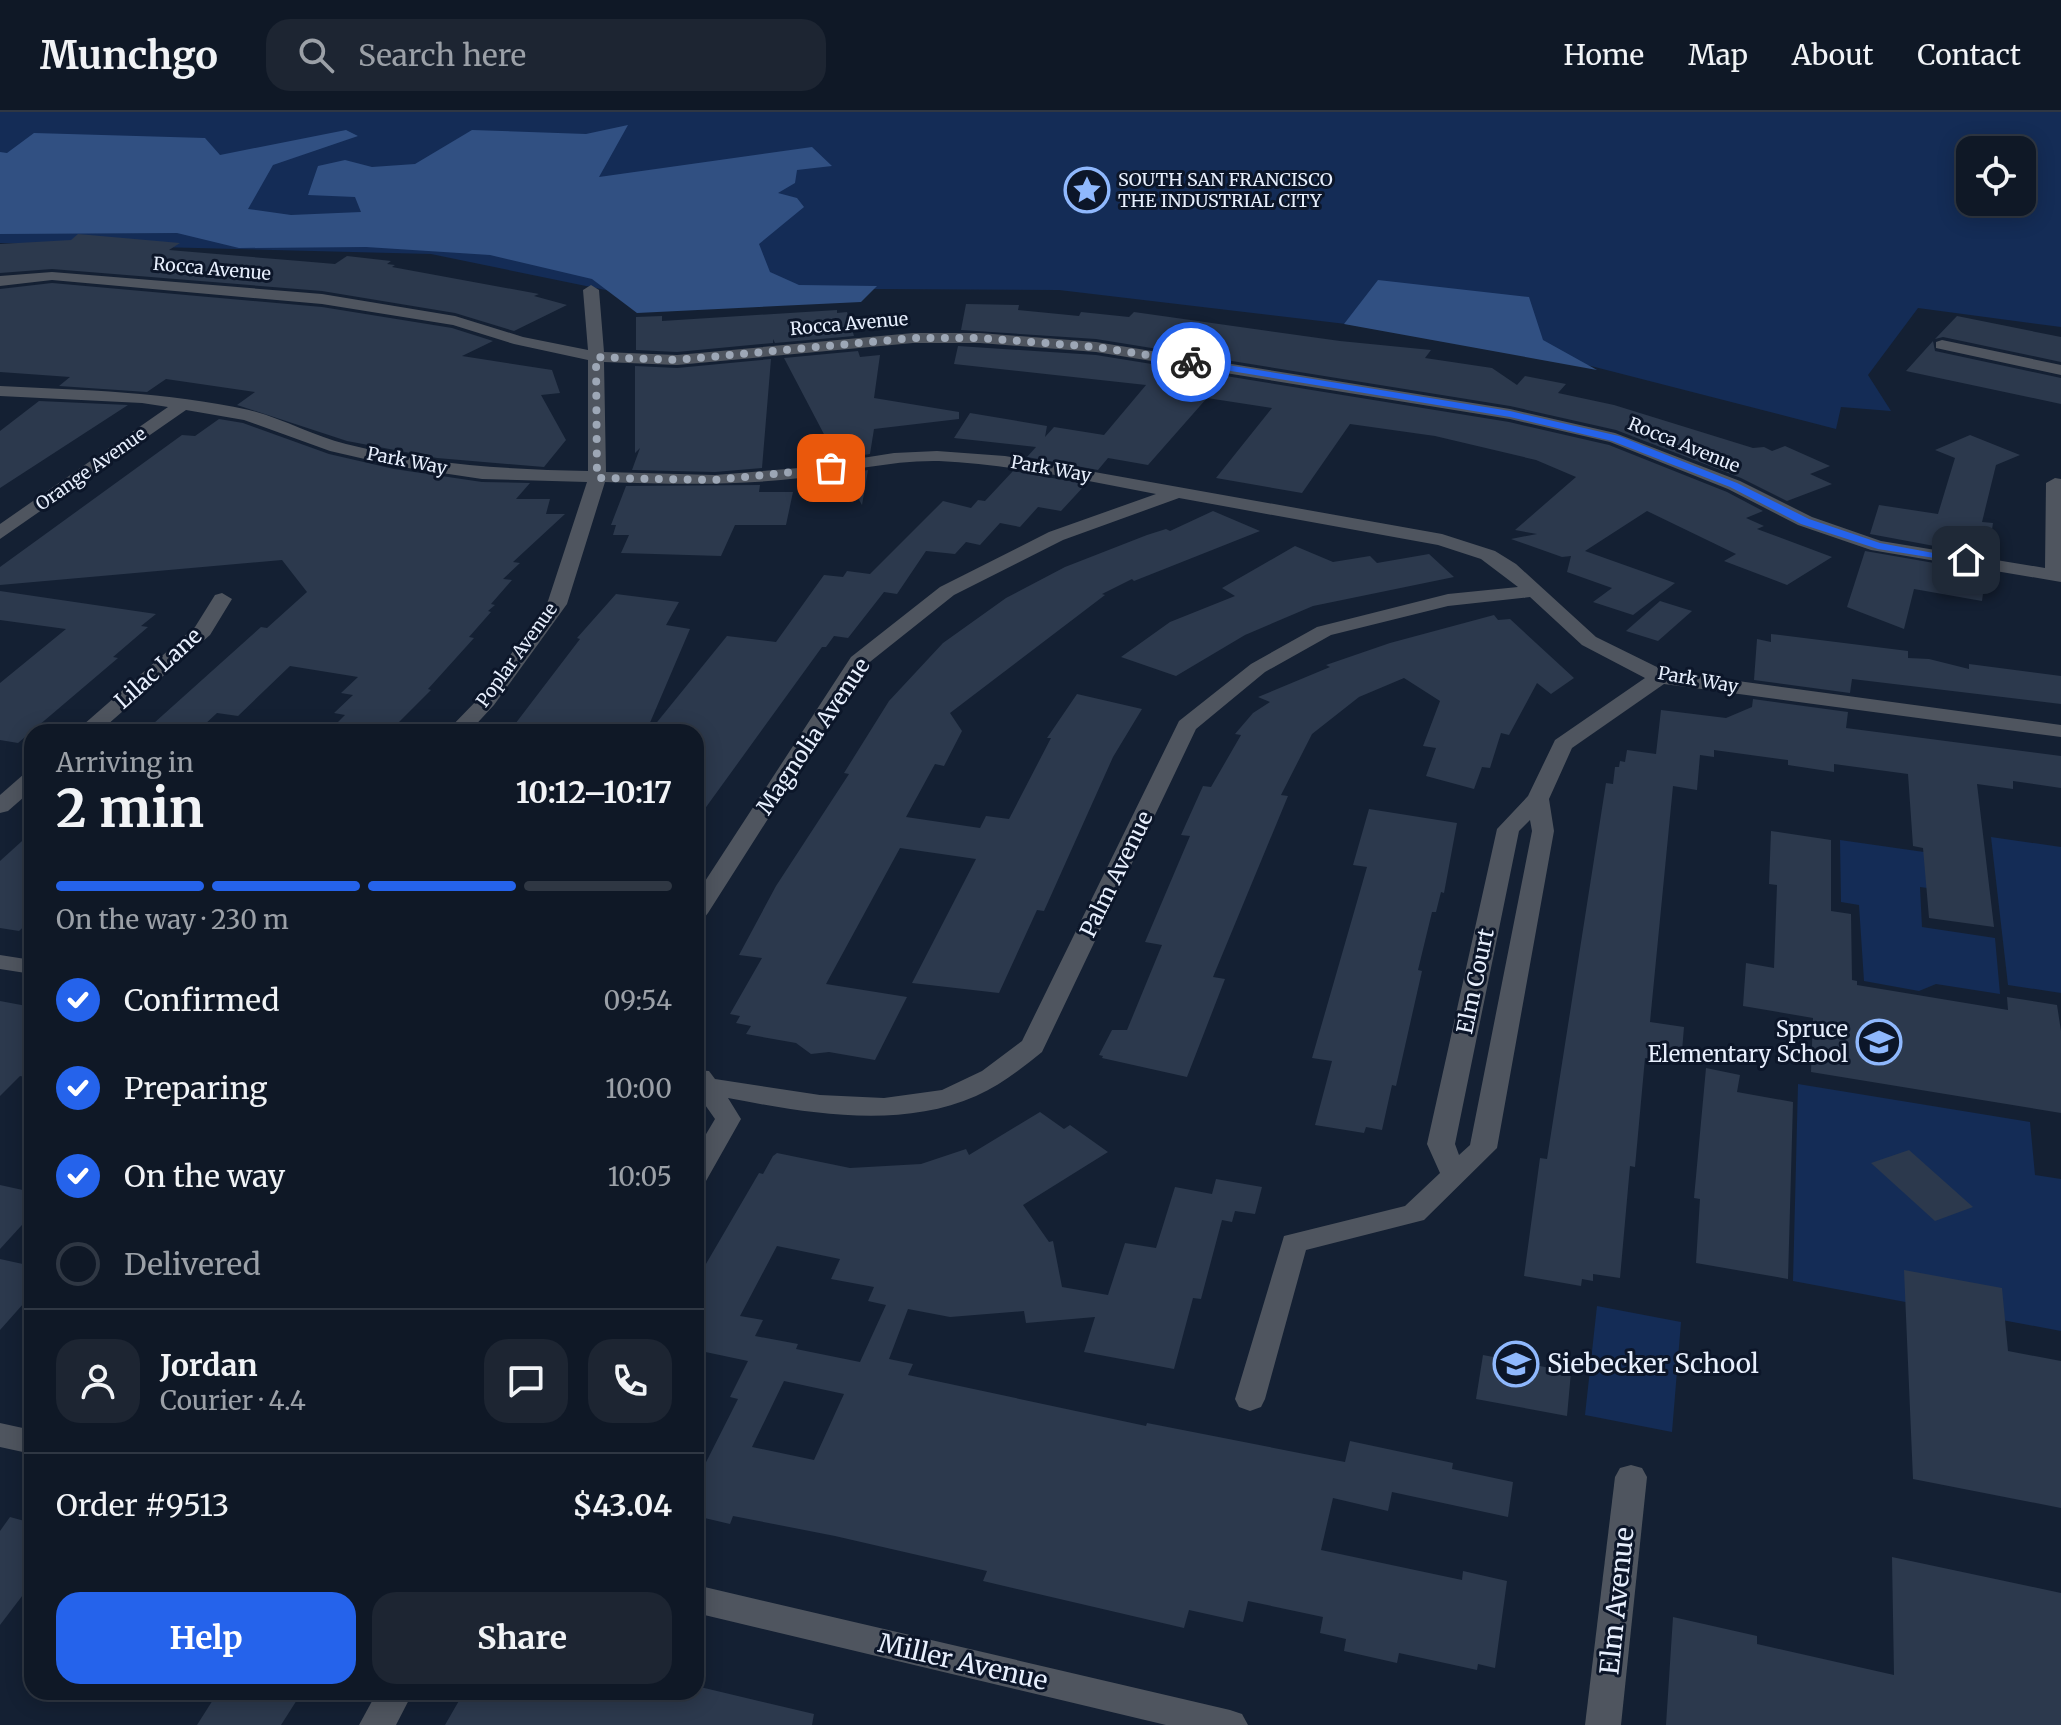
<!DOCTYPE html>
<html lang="en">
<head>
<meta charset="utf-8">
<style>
	:root { --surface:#0f1826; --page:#1d2532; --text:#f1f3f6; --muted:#9ba0a7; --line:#2f3743; --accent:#2563eb }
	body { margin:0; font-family:Merriweather,serif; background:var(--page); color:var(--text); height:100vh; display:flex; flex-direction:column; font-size:30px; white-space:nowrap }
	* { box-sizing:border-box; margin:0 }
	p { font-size:26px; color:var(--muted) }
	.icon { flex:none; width:44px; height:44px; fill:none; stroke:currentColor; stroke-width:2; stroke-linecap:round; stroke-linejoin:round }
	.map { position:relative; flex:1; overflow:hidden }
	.panel { position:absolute; left:24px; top:612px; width:680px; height:976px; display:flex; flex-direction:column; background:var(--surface); border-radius:24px; box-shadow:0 4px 20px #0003,0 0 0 2px var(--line) }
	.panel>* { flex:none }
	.buttons { position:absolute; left:1956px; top:24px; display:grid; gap:16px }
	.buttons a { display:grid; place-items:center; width:80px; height:80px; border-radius:16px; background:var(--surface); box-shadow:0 4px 20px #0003,0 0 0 2px var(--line); font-size:40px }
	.pin { position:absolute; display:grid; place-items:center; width:68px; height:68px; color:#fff; margin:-34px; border-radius:16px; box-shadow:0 4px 12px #0006 }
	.courier { position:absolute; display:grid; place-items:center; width:80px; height:80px; margin:-40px; border:6px solid #2563eb; border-radius:50%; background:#fff; color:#222; box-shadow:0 2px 10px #0007 }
	.headline em { font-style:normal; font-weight:700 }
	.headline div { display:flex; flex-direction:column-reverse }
	.headline { display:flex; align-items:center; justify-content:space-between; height:136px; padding:0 32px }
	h1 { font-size:52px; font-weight:700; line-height:60px }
	.bar { display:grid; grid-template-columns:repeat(4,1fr); gap:12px 8px; align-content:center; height:96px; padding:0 32px }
	.bar i { height:10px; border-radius:6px; background:var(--line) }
	.bar .on { background:var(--accent) }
	.bar p { grid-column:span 4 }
	.line { display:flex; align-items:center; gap:20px; padding:0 32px; border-top:2px solid var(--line) }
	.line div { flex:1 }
	.round { display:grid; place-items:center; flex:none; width:84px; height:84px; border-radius:24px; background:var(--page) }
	ol { padding:0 32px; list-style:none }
	li { display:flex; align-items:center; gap:24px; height:88px }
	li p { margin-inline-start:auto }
	li .icon { padding:8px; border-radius:50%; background:var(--accent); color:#fff; stroke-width:4 }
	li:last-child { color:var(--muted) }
	li i { width:44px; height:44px; border:4px solid var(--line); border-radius:50% }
	.cta { display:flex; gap:16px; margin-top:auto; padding:16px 32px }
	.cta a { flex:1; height:92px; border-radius:24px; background:var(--accent); color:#fff; font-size:32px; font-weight:700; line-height:92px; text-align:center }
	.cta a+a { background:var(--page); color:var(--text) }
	header { display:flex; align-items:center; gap:48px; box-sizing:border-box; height:112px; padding:0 40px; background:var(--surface); border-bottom:2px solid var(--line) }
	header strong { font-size:38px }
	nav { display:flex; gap:44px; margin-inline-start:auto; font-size:28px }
	.search { width:560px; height:72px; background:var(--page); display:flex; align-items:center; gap:20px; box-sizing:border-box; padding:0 28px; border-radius:24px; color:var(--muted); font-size:30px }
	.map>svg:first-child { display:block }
</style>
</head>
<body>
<header>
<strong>Munchgo</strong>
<div class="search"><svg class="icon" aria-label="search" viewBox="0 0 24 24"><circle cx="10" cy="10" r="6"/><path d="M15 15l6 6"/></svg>Search here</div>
<nav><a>Home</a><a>Map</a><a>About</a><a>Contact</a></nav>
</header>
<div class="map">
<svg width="2061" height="1613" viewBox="0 0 2061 1613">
	<rect width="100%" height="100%" fill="#142033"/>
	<g fill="#142c56" fill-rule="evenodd">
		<path d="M0 0H2061V215L1918 196 1868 263 1891 299 1841 295 1836 317 1591 254 1346 212 1059 178 878 177 625 182 431 142 0 131ZM1970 38H2022V90H1970Z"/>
		<polygon points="1991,725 2061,735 2061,881 2008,873"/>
		<polygon points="1840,728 1931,741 1988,784 1920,775 1922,815 1995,826 2000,882 1936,872 1919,879 1864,869 1859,793 1841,790"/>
		<polygon points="1798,972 2030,1010 2035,1063 2061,1067 2061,1219 1793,1169"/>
		<polygon points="1597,1194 1681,1210 1672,1320 1585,1303"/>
	</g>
	<g fill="#315082">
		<polygon points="628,13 599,65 812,35 832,54 797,58 795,71 778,81 797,86 804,95 759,132 770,160 799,173 877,174 861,190 637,201 592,167 490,143 366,135 239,136 177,121 0,122 0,40 7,41 34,21 205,26 220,43 346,18 358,24 273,53 248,97 291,103 361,100 355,85 308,83 318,54 345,48 372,55 415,52 472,18 586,22"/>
		<polygon points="1378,168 1529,185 1543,228 1597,258 1344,212"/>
	</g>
	<g fill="#2c394d" fill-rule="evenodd">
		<polygon points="78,122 180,131 169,138 300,149 335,152 347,144 391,149 387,152 395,153 392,155 539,182 534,184 567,193 514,219 455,201 322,179 52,157 0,161 0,132 71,128"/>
		<polygon points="52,171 322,195 452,216 493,229 462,244 552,258 560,281 541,283 566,328 544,355 437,346 347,329 237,293 255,280 166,267 147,280 59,274 70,265 0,260 0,177"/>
		<polygon points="966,192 1019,193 1018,198 1079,204 1081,200 1129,205 1134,200 1340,229 1431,238 1425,246 1492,256 1517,273 1525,264 1566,272 1558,281 1614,293 1753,336 1764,335 1772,339 1785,334 1830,354 1810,362 1832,372 1787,389 1741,366 1616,318 1510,294 1096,227 961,218"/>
		<polygon points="837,198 837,201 847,200 854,224 775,231 773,227 773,231 677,240 636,238 636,205 662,204 662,209"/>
		<polygon points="1957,204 2061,225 2061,250 1943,225 1935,227"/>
		<polygon points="1933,229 1935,239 2061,266 2061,292 1906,259"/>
		<polygon points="958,234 1096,243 1509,310 1609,333 1727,380 1763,399 1746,406 1764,414 1757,417 1832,445 1787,473 1724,449 1736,442 1647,399 1585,439 1675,471 1633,503 1593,490 1612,476 1567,460 1571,444 1562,445 1511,427 1537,422 1515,418 1576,365 1536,348 1435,324 1350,312 1302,381 1216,366 1272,296 1207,286 1148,353 1108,346 1098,358 1027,345 1036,335 954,326 970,301 1047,314 1045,325 1054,315 1104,323 1146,273 954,252"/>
		<polygon points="858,239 860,245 880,243 874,286 959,300 959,307 874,317 870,342 837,347 784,246"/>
		<polygon points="771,247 762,356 715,360 632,358 640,336 635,341 635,254 677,256"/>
		<polygon points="39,289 128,293 0,376 0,319"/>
		<polygon points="219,307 243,311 329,342 394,357 482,370 530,371 516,387 550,387 546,402 565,402 513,450 520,451 503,467 512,468 491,492 495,493 488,499 491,500 469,525 474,526 428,577 431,578 389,620 337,620 345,612 337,611 345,603 334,601 353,583 341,581 358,565 290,554 238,604 217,601 203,614 197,613 190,620 144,620 261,515 267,516 307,480 282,448 0,473 0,455 182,323 195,324"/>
		<polygon points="1970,323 2020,343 1996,353 1982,410 1993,411 1988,444 1870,422 1879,393 1938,402 1955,346 1935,338"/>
		<polygon points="868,358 862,393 845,362"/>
		<polygon points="1013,359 1086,372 1061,399 1038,395 1020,415 1000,411 980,433 966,430 955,442 926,439 897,482 884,480 848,526 834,524 826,535 822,535 696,709 696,620 649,620 727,524 776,530 824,463 843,465 847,459 870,462 943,389 971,396 978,388 985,389"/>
		<polygon points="760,373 759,380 793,380 786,413 735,413 721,444 621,441 629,423 613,423 616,413 611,413 626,374"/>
		<polygon points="1213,399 1260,419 1134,469 1132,467 1102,482 1105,483 950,601 962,619 944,654 935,652 906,705 980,716 986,704 1009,707 1051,626 1047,626 1077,582 1142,597 1113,645 1044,799 1037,798 999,881 912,871 976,747 900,736 826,872 907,885 875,948 829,940 811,942 796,931 746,922 751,914 736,911 740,904 730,902 762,846 739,843 776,774 849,662 844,661 889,589 943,531 1006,486 1065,455 1147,423 1166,417 1170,419"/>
		<polygon points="1295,434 1333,450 1370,444 1377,451 1429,442 1454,465 1313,494 1245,523 1176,564 1121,545 1170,510 1235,484 1222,476"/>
		<polygon points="1865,439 1986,460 1982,489 1914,477 1904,517 1847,495"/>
		<polygon points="0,479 156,502 141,514 148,515 113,545 118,546 18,631 0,628 0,571 66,517 0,508"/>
		<polygon points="616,482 679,490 666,513 690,517 646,620 509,620 580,527 577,526"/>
		<polygon points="1660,489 1692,499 1658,529 1626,519"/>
		<polygon points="1494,503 1498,508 1510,507 1574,566 1551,582 1537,571 1509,623 1501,621 1490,656 1482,655 1474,677 1426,664 1436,636 1423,634 1440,589 1404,566 1359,585 1312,622 1281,683 1288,684 1213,865 1225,867 1187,965 1102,946 1103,944 1099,943 1112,918 1127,918 1162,833 1145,830 1190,724 1181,723 1203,674 1211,675 1241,623 1235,622 1253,601 1270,590 1258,585 1330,555 1326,553 1390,531"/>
		<polygon points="1771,522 1908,539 1908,546 1929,547 1969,557 1969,552 2061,564 2061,592 1852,567 1850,581 1754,568 1757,527 1771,530"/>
		<polygon points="1753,587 1848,600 1846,616 2061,644 2061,676 2013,669 2013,677 1977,672 1994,815 1929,806 1923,736 1913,734 1908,662 1834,652 1834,660 1788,653 1788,648 1714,638 1714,645 1700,643 1697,678 1673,674 1650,910 1684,915 1681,951 1645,946 1635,1055 1630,1054 1620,1166 1593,1162 1593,1169 1582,1167 1581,1174 1524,1164 1540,1046 1547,1047 1606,671 1613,672 1615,655 1619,655 1620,649 1625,650 1627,638 1656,642 1661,598 1726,606 1752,595"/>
		<polygon points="1369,697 1457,711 1444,781 1441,780 1436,800 1432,800 1418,858 1422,859 1396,974 1392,973 1382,1018 1366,1015 1364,1021 1315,1013 1332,949 1312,946 1367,755 1353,753"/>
		<polygon points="1771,719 1831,728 1831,799 1851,802 1852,868 1857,869 1857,873 2008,898 2007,885 2057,893 2061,919 2061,1001 1811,960 1813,906 1743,894 1746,851 1774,856 1777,773 1769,772"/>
		<polygon points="32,720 32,807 19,819 0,816 0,749"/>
		<polygon points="0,889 32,895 32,966 20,964 0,984"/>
		<polygon points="1706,956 1740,963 1737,980 1793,990 1788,1167 1696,1151 1700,1087 1694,1086"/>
		<path d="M1040 1000 1064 1017 1070 1013 1108 1040 1023 1093 1049 1130 1053 1129 1062 1175 1108 1183 1125 1131 1156 1136 1175 1075 1212 1082 1216 1067 1262 1075 1255 1102 1235 1099 1232 1110 1222 1108 1201 1187 1193 1186 1174 1257 1084 1240 1095 1205 1026 1211 1024 1199 950 1205 908 1197 889 1247 913 1252 908 1263 1146 1314 1147 1311 1345 1350 1350 1329 1453 1351 1452 1357 1513 1370 1508 1405 1392 1380 1388 1399 1333 1386 1321 1438 1462 1468 1463 1459 1507 1469 1495 1556 1478 1552 1477 1558 1399 1541 1397 1551 1344 1539 1346 1527 1320 1521 1323 1505 1248 1489 1243 1510 1189 1498 1184 1516 983 1469 987 1459 835 1424 733 1404 730 1412 696 1404V1370L738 1287 730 1285 748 1249 696 1238V1169L759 1061 763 1062 773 1044 777 1041 850 1056 921 1052 966 1037 969 1043ZM777 1134 840 1147 831 1167 874 1175 868 1189 886 1193 860 1250 796 1237 798 1232 755 1224 763 1208 740 1204ZM784 1269 844 1282 814 1348 752 1335Z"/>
		<polygon points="1909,1038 1973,1095 1935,1109 1871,1051"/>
		<polygon points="0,1073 32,1080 32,1102 0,1137"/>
		<polygon points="0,1147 32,1154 32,1182 0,1218"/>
		<polygon points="1904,1158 2002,1176 2008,1239 2061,1249 2061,1396 1913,1367"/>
		<polygon points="1483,1243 1571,1260 1567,1304 1476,1287"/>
		<polygon points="10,1405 32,1411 32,1471 0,1513 0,1419"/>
		<polygon points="1892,1445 2061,1481 2061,1613 1666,1613 1673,1505 1757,1524 1757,1532 1894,1563"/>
		<polygon points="696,1574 814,1602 812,1613 445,1613 464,1580 696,1580"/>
		<polygon points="218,1580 302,1580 281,1613 197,1613"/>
	</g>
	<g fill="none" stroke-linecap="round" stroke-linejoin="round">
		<g fill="#4f555f" fill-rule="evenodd">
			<path d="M52 160 322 182 455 204 523 225 588 238 583 178 591 173 599 178 604 240 677 243 913 221H980L1096 230 1510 297 1615 321 1740 369 1812 405 1881 429 2045 456 2046 371 2055 366 2061 367V470L1871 438 1798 413 1728 377 1610 330 1510 307 1096 240 980 231H913L677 253 604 250 606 360 715 363 799 356 894 341 937 339 1005 344 1442 422 1495 439 1516 452 1596 525 1665 559 2061 613V625L1664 572 1572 636 1549 687 1554 719 1497 1036 1424 1108 1306 1138 1265 1287 1261 1295 1250 1299 1239 1295 1235 1287 1284 1124 1405 1094 1440 1061 1427 1032 1497 717 1528 684 1555 628 1645 566 1582 533 1530 485 1448 494 1331 523 1265 560 1196 617 1042 940C1022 956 1001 973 976 984 899 1018 807 1001 728 986L741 1007 706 1069 696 1071V1039L715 1007 696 980V958L709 959 715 967 820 983 884 986 942 978 982 959 1022 929 1179 609 1251 552 1317 515 1448 482 1518 475 1481 447 1438 433 1179 386 1063 428 954 483 866 553 708 801 704 806 696 808V783L851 545 940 475 1049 420 1156 382C1084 369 1012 352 939 349 892 348 846 360 800 366 734 374 670 372 605 370L567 492 494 593 469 620H446L480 585 547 492 587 370 482 367 395 354 330 339 244 308 186 298 0 427V412L168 295 142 291 0 284V274C83 278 167 280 249 298 282 306 313 324 346 332 430 353 502 357 588 359V248L514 232 453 213 322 192 52 168 0 174V164ZM1530 708 1532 719 1470 1033 1459 1043 1455 1032 1519 719Z"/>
			<polygon points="1942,228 2061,253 2061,263 1936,236 1936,230"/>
			<polygon points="222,481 232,487 210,523 99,620 75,620 195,515 215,483"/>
			<polygon points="32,660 32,678 8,699 0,701 0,683 24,662"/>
			<polygon points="0,843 32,848 32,862 0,857"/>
			<polygon points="0,1311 32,1318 32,1342 0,1335"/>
			<polygon points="1631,1353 1642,1356 1647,1365 1621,1613 1585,1613 1615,1365 1620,1356"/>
			<polygon points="696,1473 1230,1598 1242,1602 1248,1613 1166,1613 696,1501"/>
			<polygon points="377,1580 413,1580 396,1613 359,1613"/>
		</g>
	</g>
	<polygon fill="#2563eb" points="1191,247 1510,299 1619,324 1737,371 1809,407 1880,431 1971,448 1966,451 1878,437 1801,412 1730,375 1612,329 1510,305 1188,252"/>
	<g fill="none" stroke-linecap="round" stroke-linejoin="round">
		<polyline stroke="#9da7b6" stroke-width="8" stroke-dasharray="0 14.4" points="831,356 715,368 597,366 596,245 677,248 913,226 980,226 1096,235 1191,250"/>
	</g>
	<defs>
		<g id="sight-ring" transform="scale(2.3)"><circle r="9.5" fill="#0c1629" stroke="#8fb8fd" stroke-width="1.5"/><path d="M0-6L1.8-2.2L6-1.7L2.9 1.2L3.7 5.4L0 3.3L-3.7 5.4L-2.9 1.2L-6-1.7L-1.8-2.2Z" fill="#8fb8fd"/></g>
		<g id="school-ring" transform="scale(2.3)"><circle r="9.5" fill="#0c1629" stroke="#8fb8fd" stroke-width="1.5"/><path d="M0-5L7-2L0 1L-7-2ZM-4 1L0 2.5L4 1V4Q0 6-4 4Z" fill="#8fb8fd"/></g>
	</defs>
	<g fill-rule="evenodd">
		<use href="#sight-ring" x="1087" y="78"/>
		<use href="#school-ring" x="1879" y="930"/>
		<use href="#school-ring" x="1516" y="1252"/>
	</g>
	<g text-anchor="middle" stroke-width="6" stroke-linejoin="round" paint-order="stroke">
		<g font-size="18" fill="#e7effd" stroke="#0c1629" text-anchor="start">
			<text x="1118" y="74">SOUTH SAN FRANCISCO<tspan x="1118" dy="21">THE INDUSTRIAL CITY</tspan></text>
		</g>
		<g font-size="18" fill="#e7effd" stroke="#0c1629">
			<text transform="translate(212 157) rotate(5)" y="6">Rocca Avenue</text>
			<text transform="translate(849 212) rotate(-5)" y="6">Rocca Avenue</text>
			<text transform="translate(1684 333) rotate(22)" y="6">Rocca Avenue</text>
			<text transform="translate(407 349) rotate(11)" y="6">Park Way</text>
			<text transform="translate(91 357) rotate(-35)" y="6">Orange Avenue</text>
			<text transform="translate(1051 357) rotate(10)" y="6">Park Way</text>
			<text transform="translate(517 543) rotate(-54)" y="6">Poplar Avenue</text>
			<text transform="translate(1698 568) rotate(10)" y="6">Park Way</text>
		</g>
		<g font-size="22" fill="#e7effd" stroke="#0c1629">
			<text transform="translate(158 556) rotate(-42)" y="8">Lilac Lane</text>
			<text transform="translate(813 624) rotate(-56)" y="8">Magnolia Avenue</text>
			<text transform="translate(1116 762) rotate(-64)" y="8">Palm Avenue</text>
			<text transform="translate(1475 869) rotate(-78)" y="8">Elm Court</text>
		</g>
		<g font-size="22" fill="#e7effd" stroke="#0c1629" text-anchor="end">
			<text x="1848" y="925">Spruce<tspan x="1848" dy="25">Elementary School</tspan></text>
		</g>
		<g font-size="26" fill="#e7effd" stroke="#0c1629" text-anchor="start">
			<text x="1547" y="1261">Siebecker School</text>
		</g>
		<g font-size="26" fill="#e7effd" stroke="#0c1629">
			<text transform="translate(1617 1489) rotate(-84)" y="9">Elm Avenue</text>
			<text transform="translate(963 1550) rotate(13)" y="9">Miller Avenue</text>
		</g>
	</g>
</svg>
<div class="buttons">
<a><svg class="icon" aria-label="locate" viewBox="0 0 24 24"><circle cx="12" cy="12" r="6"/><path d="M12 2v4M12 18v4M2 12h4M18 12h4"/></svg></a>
</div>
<div class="pin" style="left:831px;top:356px;background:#ea580c"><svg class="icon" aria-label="bag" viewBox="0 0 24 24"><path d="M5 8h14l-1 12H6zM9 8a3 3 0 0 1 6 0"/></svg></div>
<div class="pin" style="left:1966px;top:448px;background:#1f2937"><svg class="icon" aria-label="home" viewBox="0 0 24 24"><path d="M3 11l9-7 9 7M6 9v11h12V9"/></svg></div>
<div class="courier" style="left:1191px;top:250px"><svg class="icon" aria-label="bike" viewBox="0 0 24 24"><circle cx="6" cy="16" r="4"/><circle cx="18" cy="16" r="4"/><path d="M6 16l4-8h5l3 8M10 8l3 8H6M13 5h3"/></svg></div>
<section class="panel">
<div class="headline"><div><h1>2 min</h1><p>Arriving in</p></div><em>10:12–10:17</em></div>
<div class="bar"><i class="on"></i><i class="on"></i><i class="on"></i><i></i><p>On the way · 230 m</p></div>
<ol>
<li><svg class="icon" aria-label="check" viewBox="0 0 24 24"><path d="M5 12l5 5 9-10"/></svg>Confirmed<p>09:54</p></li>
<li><svg class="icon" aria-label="check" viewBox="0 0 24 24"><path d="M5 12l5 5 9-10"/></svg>Preparing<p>10:00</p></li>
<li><svg class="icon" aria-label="check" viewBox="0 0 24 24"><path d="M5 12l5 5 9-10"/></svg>On the way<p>10:05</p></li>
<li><i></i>Delivered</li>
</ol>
<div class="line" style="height:144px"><a class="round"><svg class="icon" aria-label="person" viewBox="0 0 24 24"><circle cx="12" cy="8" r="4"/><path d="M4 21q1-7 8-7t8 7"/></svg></a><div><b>Jordan</b><p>Courier · 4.4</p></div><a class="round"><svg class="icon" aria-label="chat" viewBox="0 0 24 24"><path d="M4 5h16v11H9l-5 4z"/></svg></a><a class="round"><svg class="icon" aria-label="phone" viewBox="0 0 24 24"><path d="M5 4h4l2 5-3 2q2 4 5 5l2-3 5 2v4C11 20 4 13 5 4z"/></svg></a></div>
<div class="line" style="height:104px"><div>Order #9513</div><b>$43.04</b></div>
<div class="cta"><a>Help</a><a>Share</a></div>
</section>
</div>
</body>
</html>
